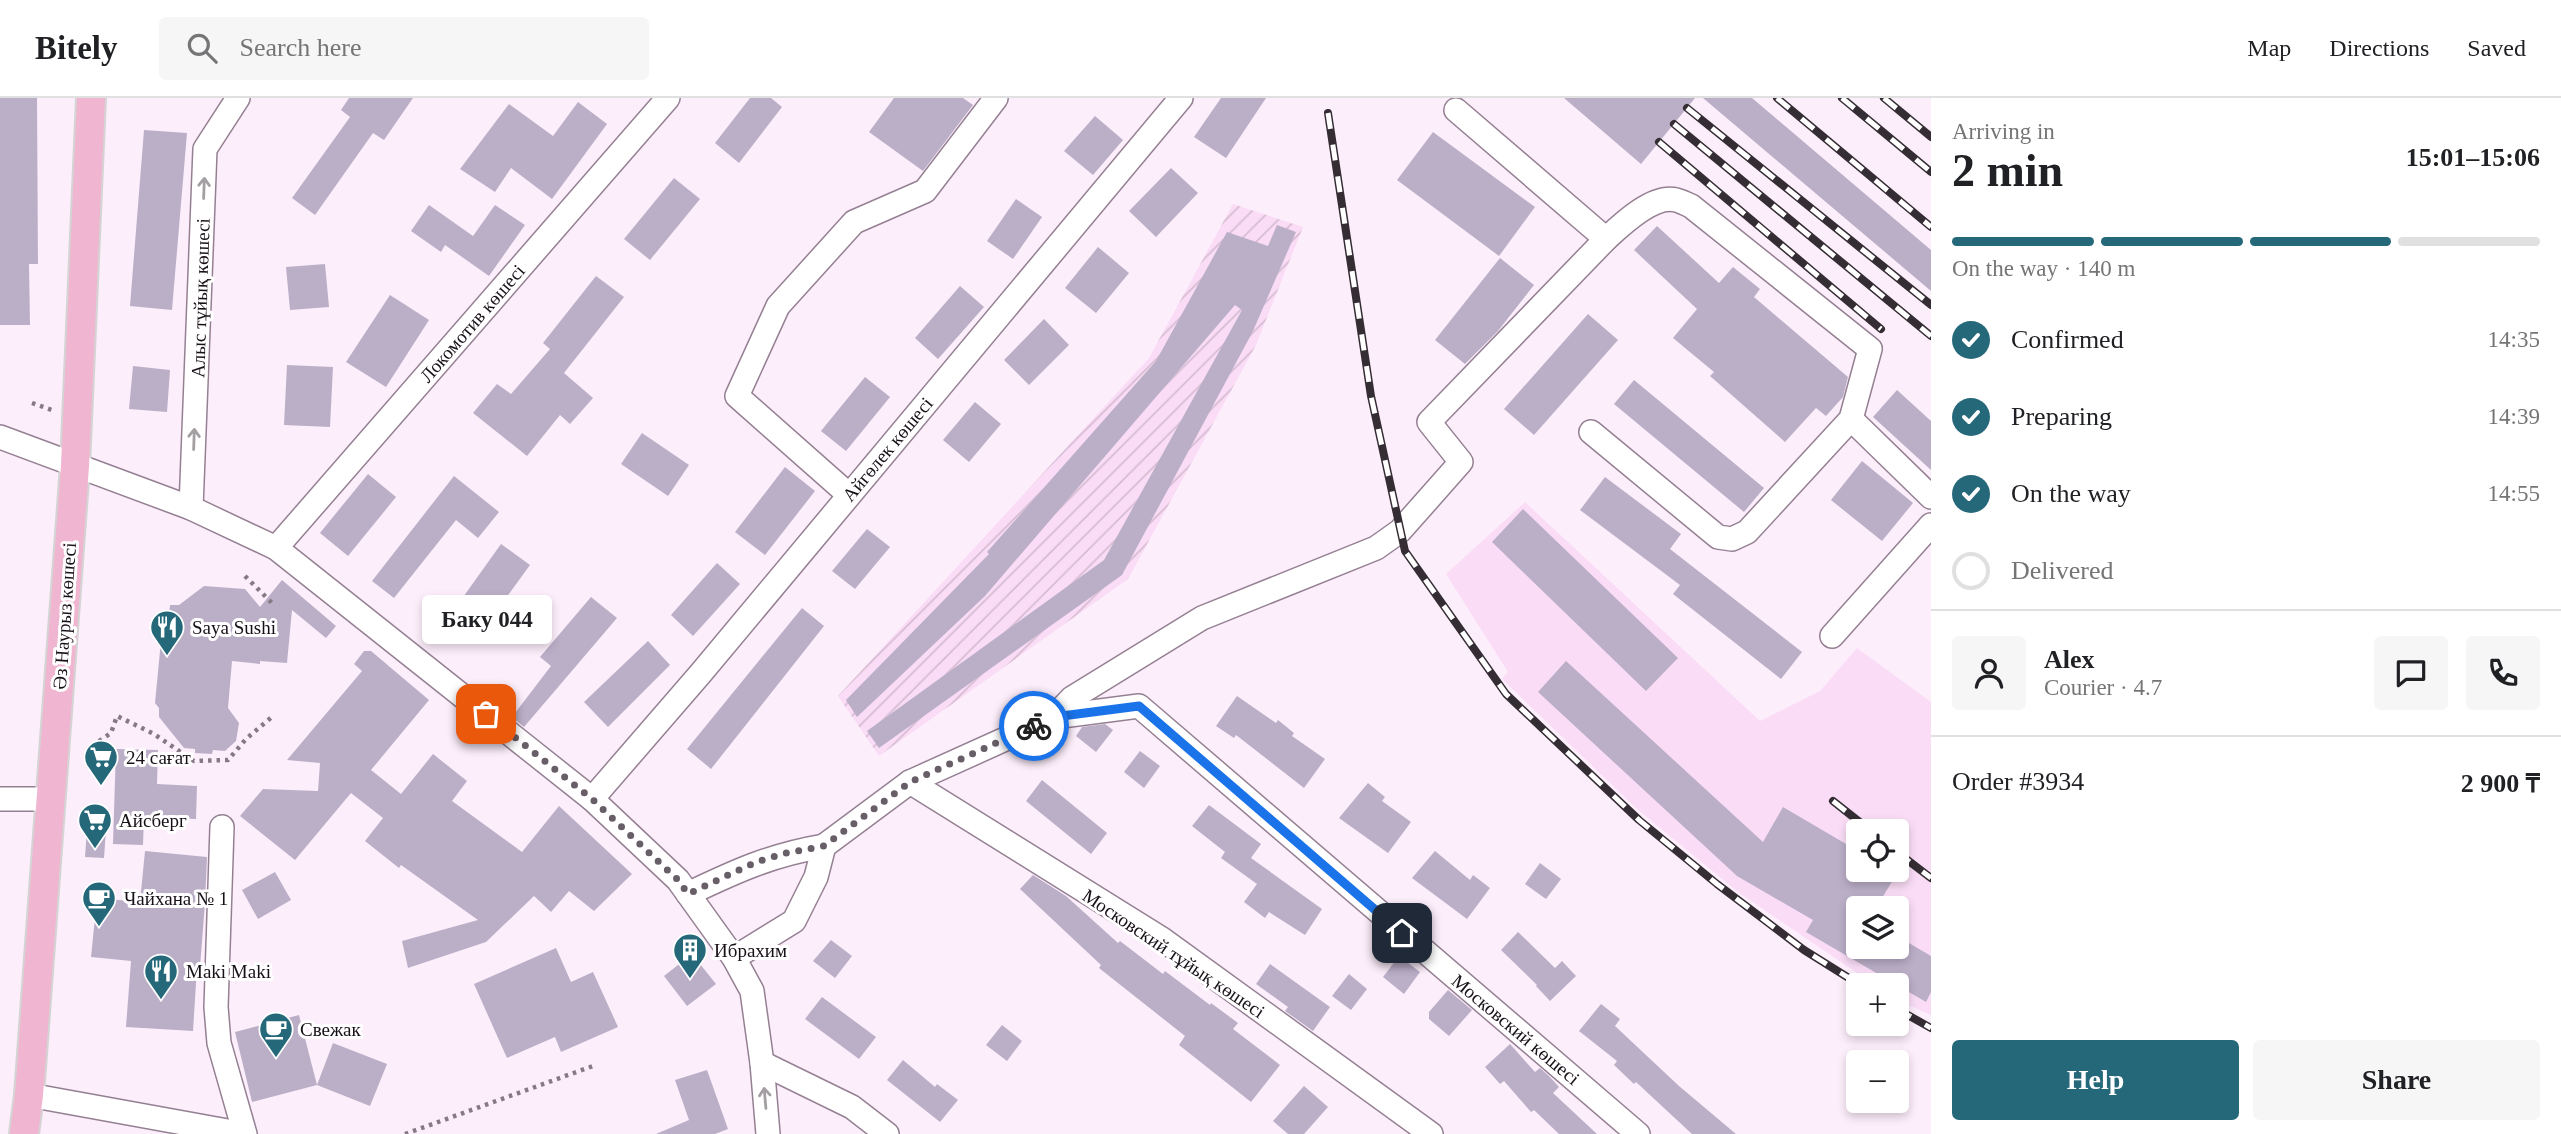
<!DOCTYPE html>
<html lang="en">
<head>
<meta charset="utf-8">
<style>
	:root { --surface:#fff; --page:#f6f6f6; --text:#202124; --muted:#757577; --line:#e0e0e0; --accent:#25687a }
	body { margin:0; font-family:Georgia,serif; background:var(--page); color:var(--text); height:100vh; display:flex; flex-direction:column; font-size:26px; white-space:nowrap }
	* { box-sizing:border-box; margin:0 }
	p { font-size:23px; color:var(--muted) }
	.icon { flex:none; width:38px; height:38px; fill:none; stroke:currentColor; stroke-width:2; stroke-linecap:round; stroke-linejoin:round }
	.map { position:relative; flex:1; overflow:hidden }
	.side { display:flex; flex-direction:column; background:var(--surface); width:630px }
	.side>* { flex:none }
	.buttons { position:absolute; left:1846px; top:721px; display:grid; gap:14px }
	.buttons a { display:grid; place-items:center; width:63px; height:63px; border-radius:7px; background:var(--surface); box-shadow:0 4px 10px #0003; font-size:35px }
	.pin { position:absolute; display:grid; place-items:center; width:60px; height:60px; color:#fff; margin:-30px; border-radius:14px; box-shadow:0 4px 10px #0006 }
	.courier { position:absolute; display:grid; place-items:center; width:70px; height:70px; margin:-35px; border:5px solid #1a73e8; border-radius:50%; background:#fff; color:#222; box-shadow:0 2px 9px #0007 }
	.bubble { position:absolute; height:49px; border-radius:7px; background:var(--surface); box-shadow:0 4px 10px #0003; font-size:23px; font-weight:800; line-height:49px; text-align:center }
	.head em { font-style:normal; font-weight:800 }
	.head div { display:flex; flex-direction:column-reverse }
	.head { display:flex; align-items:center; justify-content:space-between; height:119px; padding:0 21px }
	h1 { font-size:46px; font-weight:800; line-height:52px }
	.bar { display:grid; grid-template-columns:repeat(4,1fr); gap:10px 7px; align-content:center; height:84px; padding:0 21px }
	.bar i { height:9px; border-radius:5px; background:var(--line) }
	.bar .selected { background:var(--accent) }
	.bar p { grid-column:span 4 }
	.line { display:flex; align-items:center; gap:18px; padding:0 21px; border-top:2px solid var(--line) }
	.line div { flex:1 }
	.round { display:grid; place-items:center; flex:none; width:74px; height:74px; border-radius:7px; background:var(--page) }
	ol { padding:0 21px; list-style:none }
	li { display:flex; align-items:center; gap:21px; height:77px }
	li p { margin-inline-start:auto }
	li .icon { padding:7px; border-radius:50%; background:var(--accent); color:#fff; stroke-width:4 }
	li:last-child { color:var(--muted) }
	li i { width:38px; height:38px; border:4px solid var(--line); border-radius:50% }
	.action { display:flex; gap:14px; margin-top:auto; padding:14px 21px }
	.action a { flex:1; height:80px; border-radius:7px; background:var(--accent); color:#fff; font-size:28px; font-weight:800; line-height:80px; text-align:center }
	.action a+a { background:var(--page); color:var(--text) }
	header { display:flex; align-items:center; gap:42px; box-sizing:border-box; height:98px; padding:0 35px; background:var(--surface); border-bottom:2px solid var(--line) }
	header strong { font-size:33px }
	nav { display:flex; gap:38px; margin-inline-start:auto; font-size:24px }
	.search { width:490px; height:63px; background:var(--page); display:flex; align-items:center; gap:18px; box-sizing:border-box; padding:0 24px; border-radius:7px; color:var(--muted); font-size:26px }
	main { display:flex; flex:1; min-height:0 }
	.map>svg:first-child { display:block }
</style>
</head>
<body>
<header>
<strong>Bitely</strong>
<div class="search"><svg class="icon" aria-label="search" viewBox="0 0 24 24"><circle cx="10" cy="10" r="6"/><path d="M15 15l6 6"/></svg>Search here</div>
<nav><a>Map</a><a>Directions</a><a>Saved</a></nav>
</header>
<main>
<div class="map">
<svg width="1931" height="1036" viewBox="0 0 1931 1036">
	<defs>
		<pattern id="industrial-furrows" width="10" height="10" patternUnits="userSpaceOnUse" patternTransform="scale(1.75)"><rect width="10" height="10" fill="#fadcf6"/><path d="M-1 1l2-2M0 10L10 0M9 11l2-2" fill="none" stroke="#d6bcd2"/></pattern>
	</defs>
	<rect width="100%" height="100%" fill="#fdeefb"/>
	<path fill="#fadcf6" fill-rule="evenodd" d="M1525 404 1760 623 1820 593 1857 550 1931 604V917L1897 902V887H1875L1738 794 1637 711 1502 581 1508 574 1446 476ZM1858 733H1897V772H1858ZM1858 810H1897V849H1858Z"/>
	<polygon fill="url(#industrial-furrows)" points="1233,106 1303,129 1256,247 1128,481 879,658 838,598 1149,260"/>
	<g fill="#bbafc8">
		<polygon points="0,0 37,0 38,166 29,166 30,227 0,227"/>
		<polygon points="349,0 413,0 384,42 373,35 315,117 292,100 350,19 341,12"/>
		<polygon points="750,0 771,0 782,9 739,65 715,45"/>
		<polygon points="894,0 963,0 973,7 923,73 869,34"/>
		<polygon points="1221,0 1266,0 1226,60 1194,39"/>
		<polygon points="1564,0 1695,0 1641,66"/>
		<polygon points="1703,0 1752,0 1931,152 1931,193"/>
		<polygon points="578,4 607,26 552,101 511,70 495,94 460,71 509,6 553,38"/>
		<polygon points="1095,18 1123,42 1093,77 1064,53"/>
		<polygon points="144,32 187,35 172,212 130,208"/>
		<polygon points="1433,34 1535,109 1499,158 1397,82"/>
		<polygon points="1171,70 1198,95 1156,139 1129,113"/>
		<polygon points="674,80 700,101 650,162 624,141"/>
		<polygon points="1016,101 1042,119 1013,161 987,143"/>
		<polygon points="429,107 473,138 495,107 525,127 489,178 445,147 441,154 411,133"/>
		<polygon points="1277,127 1296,134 1253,233 1122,477 879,650 867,633 1104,462 1242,212 1235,207 985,498 857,619 846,602 989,456 987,454 1156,263 1227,134 1268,148"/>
		<polygon points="1657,128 1719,185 1733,169 1760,191 1754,199 1848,279 1843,299 1826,318 1816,310 1785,344 1710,278 1714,274 1673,240 1697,211 1634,152"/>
		<polygon points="1098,149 1129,175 1096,215 1065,190"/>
		<polygon points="1500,160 1534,187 1498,233 1465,266 1435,242"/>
		<polygon points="325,166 329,209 290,212 286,169"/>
		<polygon points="596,178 624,199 564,275 593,300 570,326 560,317 527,358 473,315 497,286 511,296 550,251 543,245"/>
		<polygon points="960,188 984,209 938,261 915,240"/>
		<polygon points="390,197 429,222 386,289 346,264"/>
		<polygon points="1588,216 1618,242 1534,337 1504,311"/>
		<polygon points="1044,221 1069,247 1029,287 1004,262"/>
		<polygon points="287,267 333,269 330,329 284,327"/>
		<polygon points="133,268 170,272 167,314 129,311"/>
		<polygon points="865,279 890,299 846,353 821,333"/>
		<polygon points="1634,282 1764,390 1744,414 1614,306"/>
		<polygon points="1897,292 1931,323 1931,372 1873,319"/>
		<polygon points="975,304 1001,326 969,364 943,342"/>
		<polygon points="642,335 689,367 668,398 621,366"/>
		<polygon points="1862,363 1913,405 1882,443 1831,402"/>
		<polygon points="785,369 815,393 765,457 735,434"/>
		<polygon points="368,376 396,399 348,458 320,435"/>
		<polygon points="454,378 499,414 478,440 456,422 394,500 372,483"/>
		<polygon points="1605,379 1681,436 1670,451 1802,554 1781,581 1673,496 1680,487 1580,412"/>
		<polygon points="1523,411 1678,560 1646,593 1492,444"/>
		<polygon points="867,431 890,449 855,491 832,473"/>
		<polygon points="501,446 530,467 490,522 461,502"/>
		<polygon points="717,465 740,486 693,538 671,517"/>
		<polygon points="282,482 336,528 326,540 292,512 287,565 260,563 260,566 232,563 228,610 239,625 236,643 225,653 213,652 212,656 195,655 195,651 184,650 159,619 159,610 155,605 162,532 168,529 170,507 179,507 204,488 245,491 260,509"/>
		<polygon points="591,499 617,520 524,629 512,619 551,568 540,559"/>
		<polygon points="802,510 824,528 711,671 687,651"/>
		<polygon points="648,543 670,567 608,629 584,604"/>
		<polygon points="364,553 371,553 429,602 371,672 401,696 433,656 467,683 452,703 522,754 559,708 632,776 594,813 569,793 551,814 534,798 486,844 408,870 402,843 478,822 401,767 399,770 365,743 383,720 351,695 295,762 240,718 263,691 318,693 320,665 287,662 362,573 354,566"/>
		<polygon points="1566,563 1763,744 1783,709 1858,753 1858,772 1899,772 1876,810 1858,810 1858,849 1897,849 1897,838 1931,858 1931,894 1926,904 1806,834 1813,822 1737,778 1538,594"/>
		<polygon points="1237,598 1276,625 1278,622 1294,635 1292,638 1325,661 1304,690 1236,637 1234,640 1216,628"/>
		<polygon points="1105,626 1113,632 1096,654 1076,638 1082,629"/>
		<polygon points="116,651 158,652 157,686 197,688 196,721 144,719 143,747 113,746"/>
		<polygon points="1140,653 1160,668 1144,690 1124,674"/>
		<polygon points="1042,682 1107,735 1091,756 1026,703"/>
		<polygon points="1368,685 1385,699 1382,703 1411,724 1388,755 1339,720"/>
		<polygon points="1209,707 1261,746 1251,760 1322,811 1305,837 1269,814 1265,820 1244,804 1257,786 1221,760 1225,754 1192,728"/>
		<polygon points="87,731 106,732 104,760 85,759"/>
		<polygon points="145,753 207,759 205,805 200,869 197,869 193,933 126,929 131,863 91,859 97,800 140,804"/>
		<polygon points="1435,753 1470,782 1473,777 1490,790 1467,821 1412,780"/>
		<polygon points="1540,765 1561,781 1546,801 1525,786"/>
		<polygon points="275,774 291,802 258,821 242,792"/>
		<polygon points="1033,777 1066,798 1118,845 1120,843 1163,876 1165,873 1210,907 1211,905 1238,925 1233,931 1280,967 1251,1004 1179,947 1185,938 1099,870 1101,867 1020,791"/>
		<polygon points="1518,834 1555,870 1562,863 1576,878 1550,903 1536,888 1537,887 1501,852"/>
		<polygon points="831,842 852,858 835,880 813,863"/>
		<polygon points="556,850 571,884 593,874 618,929 561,954 555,939 507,960 474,886"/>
		<polygon points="692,856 716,886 687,908 664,878"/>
		<polygon points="1399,858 1420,874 1404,896 1383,879"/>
		<polygon points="1270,866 1330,909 1313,933 1285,913 1288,909 1256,886"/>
		<polygon points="1349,876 1367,891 1351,912 1332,898"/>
		<polygon points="1448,892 1472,912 1449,938 1429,921 1429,914"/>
		<polygon points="822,899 876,939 859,961 805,921"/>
		<polygon points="1601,906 1620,921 1615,928 1679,988 1736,1036 1692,1036 1636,984 1634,986 1614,967 1617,963 1579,933"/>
		<polygon points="299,917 317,987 252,1004 235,934"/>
		<polygon points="1002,927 1022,943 1007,963 986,947"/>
		<polygon points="333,945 387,966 370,1008 317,987"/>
		<polygon points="1510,946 1535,974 1540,970 1549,978 1559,989 1553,995 1597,1036 1559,1036 1534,1012 1531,1014 1504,983 1500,986 1485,969"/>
		<polygon points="903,962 935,989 937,986 958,1002 940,1024 887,982"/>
		<polygon points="707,972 728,1031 715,1036 656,1036 689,1022 675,982"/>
		<polygon points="1304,988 1328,1009 1304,1036 1288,1036 1273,1023"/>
	</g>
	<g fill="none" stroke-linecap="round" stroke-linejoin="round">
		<g stroke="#958093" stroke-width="26">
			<g id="minor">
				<polyline points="1456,12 1606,141"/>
				<polyline points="1851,321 1931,399"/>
				<polyline points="0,339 191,410 276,450 592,701 678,782 734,860 752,893 762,965 768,1036"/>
				<polyline points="849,397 737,298 778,208 854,124 925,93 996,0"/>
				<polyline points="191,410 205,51 238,0"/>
				<polyline points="276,450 668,0"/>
				<polyline points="1832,538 1931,427"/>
				<path d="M1054 619 1072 600 1202 520 1376 450 1400 433 1461 364 1429 324 1606 141C1621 127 1653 96 1676 102 1681 103 1686 106 1691 108L1870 251 1851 321 1747 434 1732 441 1718 439 1591 334"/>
				<polyline points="910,684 1162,841 1431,1036"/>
				<polyline points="0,701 50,701"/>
				<polyline points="592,701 701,575 1181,0"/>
				<polyline points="222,729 216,909 219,945 245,1036"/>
				<path d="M688 796C736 773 771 757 824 748"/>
				<polyline points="734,860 794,823 816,779 824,748 910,684 1054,619 1139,608 1638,1036"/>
				<polyline points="762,965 852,1009 887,1036"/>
				<polyline points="29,997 244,1036"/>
			</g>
		</g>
		<g stroke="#d5d4d5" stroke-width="32">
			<polyline id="major" points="24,1036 29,997 75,368 91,0"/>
		</g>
		<g stroke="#857a84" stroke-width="4.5" stroke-dasharray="3.5 5" stroke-linecap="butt">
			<polyline points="32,305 52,312"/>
			<polyline points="245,478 274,507"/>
			<polyline points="92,648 111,635 117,618 154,636 194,663 228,662 246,641 273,618"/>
			<polyline points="405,1036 593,968"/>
		</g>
		<use href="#minor" stroke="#fff" stroke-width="23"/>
		<use href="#major" stroke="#f0b5d0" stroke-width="28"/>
		<g stroke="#352d34" stroke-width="8">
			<g id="rail">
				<polyline points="1777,0 1931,129"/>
				<polyline points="1842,0 1931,74"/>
				<polyline points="1884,0 1931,39"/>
				<polyline points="1687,10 1931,207"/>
				<polyline points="1328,15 1371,298 1405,453 1506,596 1639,722 1717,786 1804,852 1860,887"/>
				<polyline points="1674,26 1931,238"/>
				<polyline points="1659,44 1881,231"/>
				<polyline points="1833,703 1871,733"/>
				<polyline points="1897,754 1931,780"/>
				<polyline points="1897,911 1931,930"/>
			</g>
		</g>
		<use href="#rail" stroke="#fff" stroke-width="5" stroke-dasharray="16" stroke-linecap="butt"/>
	</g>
	<defs><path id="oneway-shaft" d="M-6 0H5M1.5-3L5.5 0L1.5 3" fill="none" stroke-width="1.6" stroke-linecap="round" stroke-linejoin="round" transform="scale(1.75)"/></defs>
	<g stroke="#a39fa2">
		<use href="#oneway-shaft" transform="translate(204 90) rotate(-88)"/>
		<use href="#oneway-shaft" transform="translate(194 341) rotate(-88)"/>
		<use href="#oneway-shaft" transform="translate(765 1000) rotate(-95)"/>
	</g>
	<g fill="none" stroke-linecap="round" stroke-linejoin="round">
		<polyline stroke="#685e67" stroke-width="7" stroke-dasharray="0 12.6" points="486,616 592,701 678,782 688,796 756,764 786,755 824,748 910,684 1034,628"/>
		<polyline stroke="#1a73e8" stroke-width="9" points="1034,628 1054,619 1139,608 1402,835"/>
	</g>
	<defs>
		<g id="restaurant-pin" transform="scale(1.75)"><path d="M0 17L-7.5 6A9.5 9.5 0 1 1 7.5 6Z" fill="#25687a" stroke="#fff"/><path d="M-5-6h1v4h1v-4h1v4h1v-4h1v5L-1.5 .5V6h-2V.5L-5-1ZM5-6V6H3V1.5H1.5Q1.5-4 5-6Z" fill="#fff"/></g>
		<g id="supermarket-pin" transform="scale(1.75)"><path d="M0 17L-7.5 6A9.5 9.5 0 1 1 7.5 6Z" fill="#25687a" stroke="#fff"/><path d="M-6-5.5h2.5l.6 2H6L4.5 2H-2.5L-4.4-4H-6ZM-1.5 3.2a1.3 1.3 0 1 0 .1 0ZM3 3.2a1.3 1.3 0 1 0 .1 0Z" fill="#fff"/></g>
		<g id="cafe-pin" transform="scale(1.75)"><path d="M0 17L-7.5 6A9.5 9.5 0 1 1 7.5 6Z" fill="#25687a" stroke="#fff"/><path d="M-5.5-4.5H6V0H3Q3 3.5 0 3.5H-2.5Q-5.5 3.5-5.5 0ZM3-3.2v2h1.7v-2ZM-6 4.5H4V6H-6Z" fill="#fff"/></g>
		<g id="building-pin" transform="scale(1.75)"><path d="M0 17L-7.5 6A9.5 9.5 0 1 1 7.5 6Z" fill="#25687a" stroke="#fff"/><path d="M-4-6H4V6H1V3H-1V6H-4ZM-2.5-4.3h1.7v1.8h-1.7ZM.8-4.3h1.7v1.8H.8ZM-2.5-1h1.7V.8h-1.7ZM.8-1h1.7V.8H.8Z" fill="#fff"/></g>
	</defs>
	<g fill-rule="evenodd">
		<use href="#restaurant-pin" x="167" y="529"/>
		<use href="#supermarket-pin" x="101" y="659"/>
		<use href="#supermarket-pin" x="95" y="722"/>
		<use href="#cafe-pin" x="99" y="800"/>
		<use href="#building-pin" x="690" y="852"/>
		<use href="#restaurant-pin" x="161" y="873"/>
		<use href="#cafe-pin" x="276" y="931"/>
	</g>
	<g text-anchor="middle" stroke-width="6" stroke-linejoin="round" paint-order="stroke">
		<g font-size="19" fill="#181017" stroke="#fff">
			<text transform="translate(200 200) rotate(-88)" y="7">Алыс тұйық көшесі</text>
			<text transform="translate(472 225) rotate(-49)" y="7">Локомотив көшесі</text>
			<text transform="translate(887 351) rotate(-50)" y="7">Айгөлек көшесі</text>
			<text transform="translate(64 518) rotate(-86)" y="7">Әз Наурыз көшесі</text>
			<text transform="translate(1174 855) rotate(34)" y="7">Московский тұйық көшесі</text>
			<text transform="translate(1516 931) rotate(40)" y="7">Московский көшесі</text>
		</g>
		<g font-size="19" fill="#181017" stroke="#fff" text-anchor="start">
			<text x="192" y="536">Saya Sushi</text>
			<text x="126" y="666">24 сағат</text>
			<text x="119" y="729">Айсберг</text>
			<text x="124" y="807">Чайхана № 1</text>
			<text x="714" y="859">Ибрахим</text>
			<text x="186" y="880">Maki Maki</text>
			<text x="300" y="938">Свежак</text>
		</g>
	</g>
</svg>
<div class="buttons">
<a><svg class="icon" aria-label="locate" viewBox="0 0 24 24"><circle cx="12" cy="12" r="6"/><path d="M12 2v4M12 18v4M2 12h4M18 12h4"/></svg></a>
<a><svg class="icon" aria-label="layers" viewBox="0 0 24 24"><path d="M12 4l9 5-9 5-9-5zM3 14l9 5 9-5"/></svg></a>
<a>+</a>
<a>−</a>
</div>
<div class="pin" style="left:486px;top:616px;background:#ea580c"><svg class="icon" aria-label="bag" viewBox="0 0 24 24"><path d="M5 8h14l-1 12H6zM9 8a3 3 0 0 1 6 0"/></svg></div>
<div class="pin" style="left:1402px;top:835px;background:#1f2937"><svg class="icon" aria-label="home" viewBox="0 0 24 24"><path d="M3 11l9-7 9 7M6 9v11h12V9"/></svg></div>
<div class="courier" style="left:1034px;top:628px"><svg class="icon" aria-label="bike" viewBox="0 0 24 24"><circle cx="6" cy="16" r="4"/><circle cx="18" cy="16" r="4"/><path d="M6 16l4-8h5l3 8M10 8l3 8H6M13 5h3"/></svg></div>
<div class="bubble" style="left:422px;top:497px;width:130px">Баку 044</div>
</div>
<section class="side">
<div class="head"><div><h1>2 min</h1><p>Arriving in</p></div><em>15:01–15:06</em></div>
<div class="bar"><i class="selected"></i><i class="selected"></i><i class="selected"></i><i></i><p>On the way · 140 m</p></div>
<ol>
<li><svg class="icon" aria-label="check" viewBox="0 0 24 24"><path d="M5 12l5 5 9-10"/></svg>Confirmed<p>14:35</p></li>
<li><svg class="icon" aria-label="check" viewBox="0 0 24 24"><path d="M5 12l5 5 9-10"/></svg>Preparing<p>14:39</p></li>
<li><svg class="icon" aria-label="check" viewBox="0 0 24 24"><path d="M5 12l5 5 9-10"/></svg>On the way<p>14:55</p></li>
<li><i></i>Delivered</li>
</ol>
<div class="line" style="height:126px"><a class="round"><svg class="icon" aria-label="person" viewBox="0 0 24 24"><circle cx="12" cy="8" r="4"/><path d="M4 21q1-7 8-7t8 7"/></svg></a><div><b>Alex</b><p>Courier · 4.7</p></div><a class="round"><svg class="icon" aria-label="chat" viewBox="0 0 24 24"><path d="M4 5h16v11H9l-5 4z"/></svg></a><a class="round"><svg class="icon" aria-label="phone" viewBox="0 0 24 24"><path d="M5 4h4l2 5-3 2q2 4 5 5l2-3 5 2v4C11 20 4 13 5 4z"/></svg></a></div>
<div class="line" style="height:91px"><div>Order #3934</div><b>2 900 ₸</b></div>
<div class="action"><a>Help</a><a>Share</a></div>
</section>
</main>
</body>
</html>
